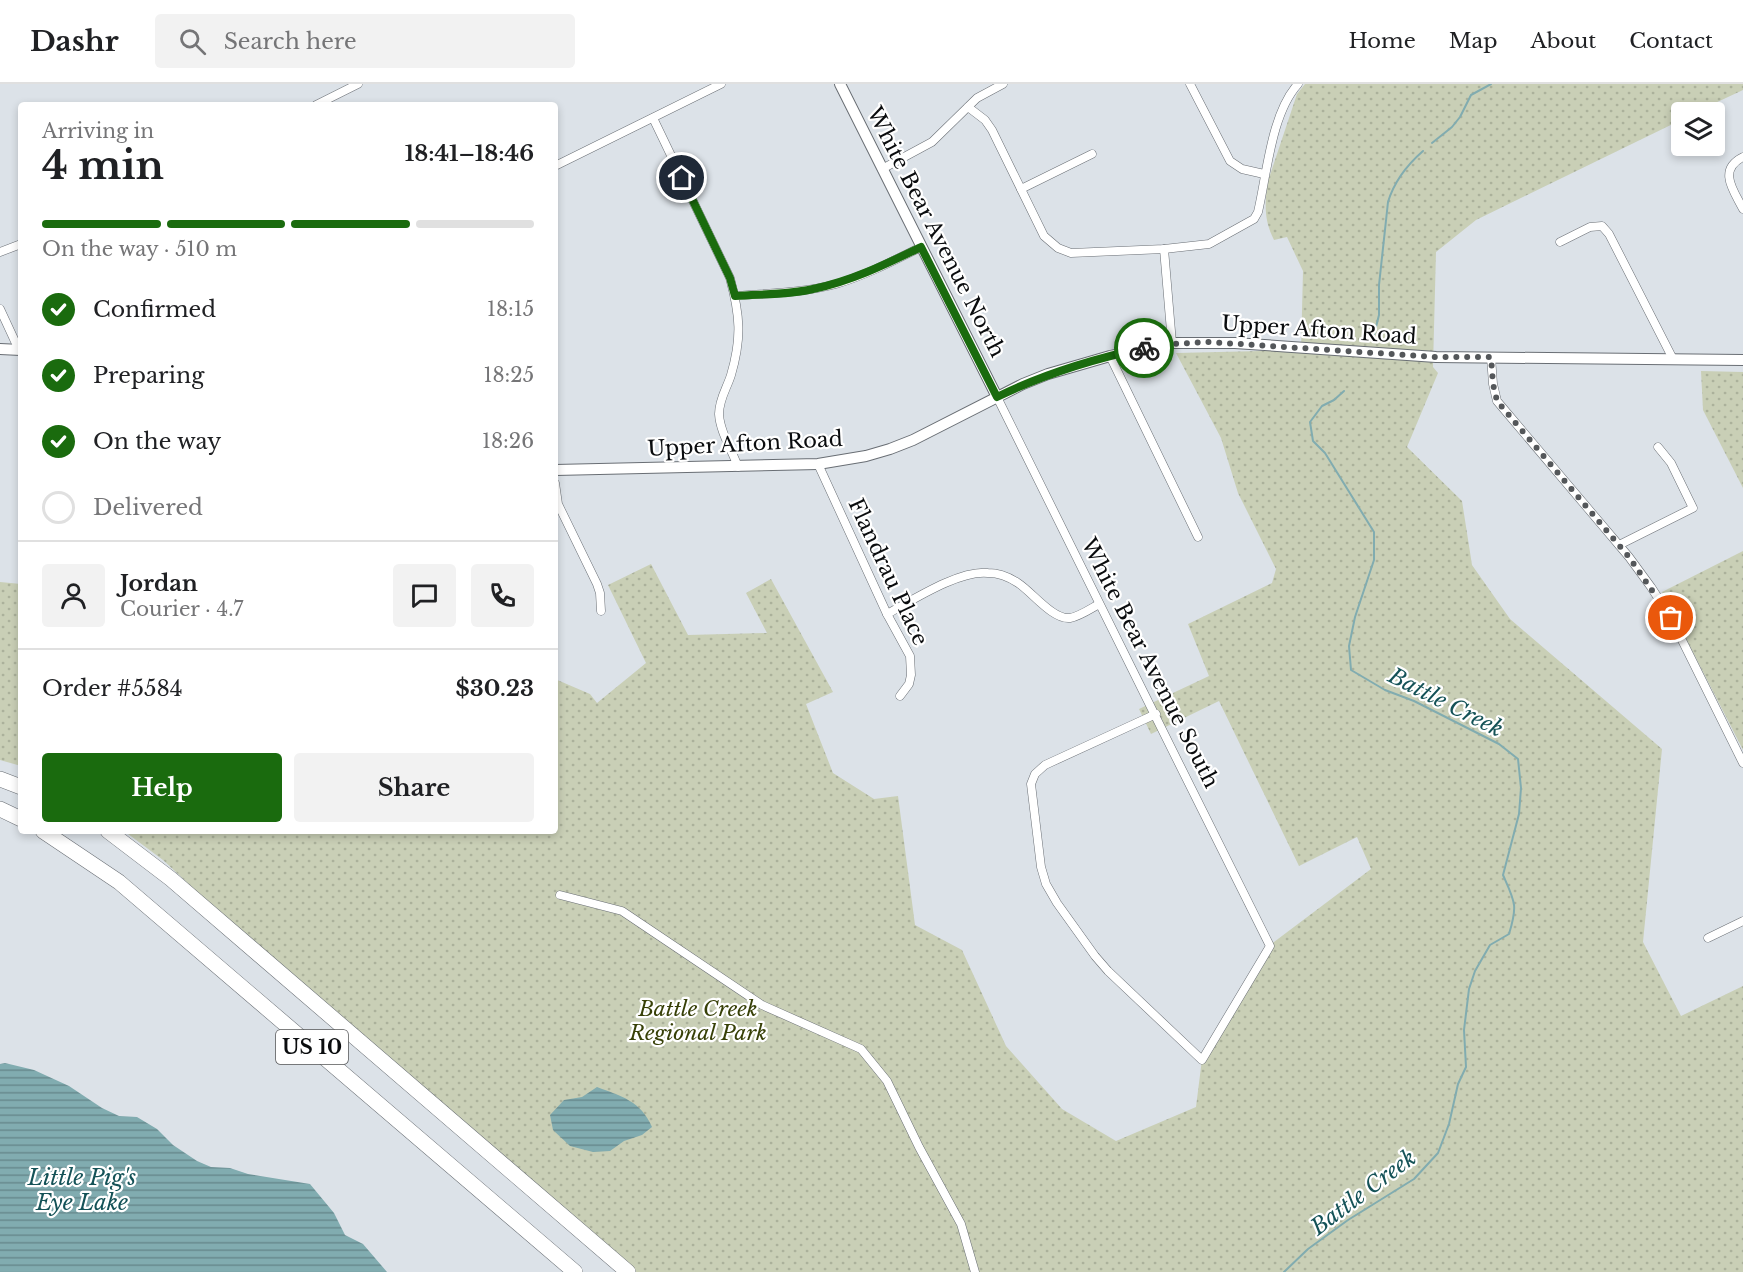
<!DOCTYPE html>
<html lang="en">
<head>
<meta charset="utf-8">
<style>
	:root { --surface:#fff; --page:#f2f2f2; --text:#202124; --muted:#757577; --line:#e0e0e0; --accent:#1a6b0e }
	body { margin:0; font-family:"Libre Baskerville",serif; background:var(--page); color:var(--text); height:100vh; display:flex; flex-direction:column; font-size:22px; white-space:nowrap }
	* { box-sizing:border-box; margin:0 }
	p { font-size:20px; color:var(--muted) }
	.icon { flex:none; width:33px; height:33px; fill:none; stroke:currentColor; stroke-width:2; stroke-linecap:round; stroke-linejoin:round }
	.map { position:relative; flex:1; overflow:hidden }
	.panel { position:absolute; left:18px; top:18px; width:540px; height:732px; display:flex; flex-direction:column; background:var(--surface); border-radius:6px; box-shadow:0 3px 9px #0003 }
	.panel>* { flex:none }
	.tools { position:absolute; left:1671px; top:18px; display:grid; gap:12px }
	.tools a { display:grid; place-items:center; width:54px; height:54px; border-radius:6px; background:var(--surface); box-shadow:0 3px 9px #0003; font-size:30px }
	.pin { position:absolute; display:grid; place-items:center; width:51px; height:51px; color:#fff; margin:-26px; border:3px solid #fff; border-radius:50%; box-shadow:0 2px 6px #0007 }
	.courier { position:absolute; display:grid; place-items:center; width:60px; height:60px; margin:-30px; border:4px solid #1a6b0e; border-radius:50%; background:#fff; color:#222; box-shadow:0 2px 8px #0007 }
	.overview em { font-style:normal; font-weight:700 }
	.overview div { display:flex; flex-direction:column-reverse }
	.overview { display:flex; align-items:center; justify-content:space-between; height:102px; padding:0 24px }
	h1 { font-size:39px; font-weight:700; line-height:45px }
	.bar { display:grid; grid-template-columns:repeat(4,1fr); gap:9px 6px; align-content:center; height:72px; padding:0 24px }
	.bar i { height:8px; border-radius:4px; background:var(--line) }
	.bar .on { background:var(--accent) }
	.bar p { grid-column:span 4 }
	.line { display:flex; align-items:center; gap:15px; padding:0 24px; border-top:2px solid var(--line) }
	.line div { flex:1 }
	.round { display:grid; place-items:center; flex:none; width:63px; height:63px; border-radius:6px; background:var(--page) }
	ol { padding:0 24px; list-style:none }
	li { display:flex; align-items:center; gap:18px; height:66px }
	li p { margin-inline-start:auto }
	li .icon { padding:6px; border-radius:50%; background:var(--accent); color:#fff; stroke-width:4 }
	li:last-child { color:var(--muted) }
	li i { width:33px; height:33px; border:3px solid var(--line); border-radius:50% }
	.cta { display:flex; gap:12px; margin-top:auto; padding:12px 24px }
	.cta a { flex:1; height:69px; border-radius:6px; background:var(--accent); color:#fff; font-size:24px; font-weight:700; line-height:69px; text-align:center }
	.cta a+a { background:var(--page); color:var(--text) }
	header { display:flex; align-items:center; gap:36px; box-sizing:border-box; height:84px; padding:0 30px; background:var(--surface); border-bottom:2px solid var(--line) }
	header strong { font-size:28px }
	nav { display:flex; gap:33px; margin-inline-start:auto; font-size:21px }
	.search { width:420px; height:54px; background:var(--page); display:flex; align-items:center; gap:15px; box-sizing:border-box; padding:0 21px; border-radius:6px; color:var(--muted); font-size:22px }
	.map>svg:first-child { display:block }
</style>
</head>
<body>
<header>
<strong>Dashr</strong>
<div class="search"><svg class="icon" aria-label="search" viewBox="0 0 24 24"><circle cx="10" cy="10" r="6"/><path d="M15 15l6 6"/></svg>Search here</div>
<nav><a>Home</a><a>Map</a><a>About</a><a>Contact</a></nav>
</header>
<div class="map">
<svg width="1743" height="1188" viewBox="0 0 1743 1188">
	<defs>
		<pattern id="park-dots" width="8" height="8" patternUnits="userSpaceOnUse" patternTransform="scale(1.5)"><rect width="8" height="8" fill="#c9cfb6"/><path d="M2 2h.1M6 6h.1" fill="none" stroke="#abb19b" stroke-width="1.8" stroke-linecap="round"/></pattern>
		<pattern id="water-rules" width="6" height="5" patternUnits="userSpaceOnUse" patternTransform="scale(1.5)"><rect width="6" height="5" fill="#81acb0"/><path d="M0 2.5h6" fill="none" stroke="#688a8e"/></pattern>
	</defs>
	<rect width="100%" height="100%" fill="#dce2e8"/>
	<g fill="url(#park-dots)">
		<path d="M1305 0H1743V6L1696 28H1682L1681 36 1476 136 1436 168 1433 283 1438 289 1407 363 1462 417 1472 481 1510 535 1662 665 1643 858 1681 932 1743 902V1188H621L361 961 163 776 124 747H555V595L590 610 597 619 646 579 608 501 651 480 688 551 767 549 746 509 771 495 833 608 806 620 833 689 874 715 898 712 915 841 962 866 1006 962 1062 1025 1116 1057 1196 1023 1202 975 1270 861 1371 785 1357 753 1299 782 1219 617 1151 650 1139 625 1209 592 1188 540 1272 499 1276 485 1238 409 1221 354 1176 269 1301 266 1303 187 1287 153 1274 156C1264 136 1265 122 1267 100L1297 10Z"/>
		<polygon points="1701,287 1743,288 1743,404 1703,326"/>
		<polygon points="1743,467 1743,666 1662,508"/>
		<polygon points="0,498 21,500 21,682 0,676"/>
	</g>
	<g fill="url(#water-rules)">
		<polygon points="5,979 34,986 69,1002 102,1024 119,1032 137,1033 157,1045 173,1061 197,1077 211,1083 230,1084 248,1090 310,1100 334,1129 345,1151 363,1160 387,1188 0,1188 0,980"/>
		<path d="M597 1003C621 1012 641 1017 652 1043L642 1051 624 1057 610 1067 593 1068 570 1062 553 1046 550 1031 564 1016 582 1013Z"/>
	</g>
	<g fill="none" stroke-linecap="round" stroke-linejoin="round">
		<g stroke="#81acb0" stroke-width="2">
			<polyline points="1432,59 1452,43 1460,33 1471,11 1491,0"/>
			<path d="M1374 251 1379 231V201L1388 118C1394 98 1407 81 1423 67"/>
			<path d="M1284 1188 1308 1165 1348 1136 1414 1095 1438 1069 1449 1040 1458 1000 1466 983 1464 946 1469 905 1475 887 1490 861 1509 850C1518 821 1515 818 1503 791L1519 730 1521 704 1518 675 1499 660 1414 617 1385 606 1351 586 1349 562 1355 533 1374 476V448L1325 369 1313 357 1310 338 1322 322 1334 316 1344 307"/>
		</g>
		<g stroke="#696e74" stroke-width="9">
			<g id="street">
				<polyline points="1190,0 1230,77 1242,85 1264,90"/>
				<polyline points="316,21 358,0"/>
				<path d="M968 23 985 36 992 46 1044 152 1058 164 1071 169 1164 165 1209 160 1254 135 1258 128C1267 90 1271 30 1298 0"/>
				<path d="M653 34 730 194C740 231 742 254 731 291 727 304 719 315 719 330 720 348 732 366 738 383"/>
				<path d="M1743 73C1717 86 1734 107 1743 125"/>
				<polyline points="555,82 721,0"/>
				<polyline points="882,85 932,58 977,14 1003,0"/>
				<polyline points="1021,105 1092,70"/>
				<polyline points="1560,158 1590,143 1602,142 1609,150 1673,275"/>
				<polyline points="1164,165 1172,259"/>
				<polyline points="0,168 21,160"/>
				<path d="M735 212C769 209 803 209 836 200 866 191 893 177 921 163"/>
				<polyline points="0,225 19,266"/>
				<polyline points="1110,272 1198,453"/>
				<polyline points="1491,273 1493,300 1497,317 1629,473 1651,503 1671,534 1743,679"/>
				<path d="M997 313C1087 497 1179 679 1270 862L1202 976 1108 887 1095 872 1057 819 1046 800 1041 783 1031 700 1035 690 1045 681 1156 630"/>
				<polyline points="818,380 887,530 910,572 911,591 909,600 900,612"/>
				<polyline points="555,399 558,420 597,500 600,509 601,527"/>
				<polyline points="1619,461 1693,424 1671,379 1658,363"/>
				<path d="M887 530C913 516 959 486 988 489 998 489 1009 493 1018 499 1032 508 1053 536 1070 534 1080 532 1090 525 1099 520"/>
				<polyline points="560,811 622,827 762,921 861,965 887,997 919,1063 961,1140 975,1188"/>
				<polyline points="1708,854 1743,837"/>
			</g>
		</g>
		<g stroke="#696e74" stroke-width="12">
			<g id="secondary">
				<polyline points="840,0 997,313"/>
				<polyline points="0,265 21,266"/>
				<polyline points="555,386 818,380 866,372 890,365 913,356 1023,300 1048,290 1110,272 1172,259 1235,259 1436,273 1743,276"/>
			</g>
		</g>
		<g stroke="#696e74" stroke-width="16">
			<g id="highway">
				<polyline points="0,695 21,703"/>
				<polyline points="0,725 21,735"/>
				<polyline points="43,747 119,798 575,1188"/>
				<polyline points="108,747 171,795 628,1188"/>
			</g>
		</g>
		<use href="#street" stroke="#fff" stroke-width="8"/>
		<use href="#secondary" stroke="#fff" stroke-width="10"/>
		<use href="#highway" stroke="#fff" stroke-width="15"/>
	</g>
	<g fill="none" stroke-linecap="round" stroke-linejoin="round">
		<polyline stroke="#54575a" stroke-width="6" stroke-dasharray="0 10.8" points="1144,264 1172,260 1209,258 1436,273 1491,273 1493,300 1497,317 1629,473 1671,534"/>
		<path stroke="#1a6b0e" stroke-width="8" d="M682 94 730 194 735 212C761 210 788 211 813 205 852 197 886 180 921 163L997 313C1044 290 1093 275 1144 264"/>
	</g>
	<g text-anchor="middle" stroke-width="4.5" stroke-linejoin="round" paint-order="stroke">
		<rect fill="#fff" stroke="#545556" stroke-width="1.5" x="276" y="946" width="72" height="34" rx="4.5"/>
		<g font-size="20" font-weight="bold" fill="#0a0c0e">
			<text x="312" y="970">US 10</text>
		</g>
		<g font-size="21" fill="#0a0c0e" stroke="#fff">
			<text transform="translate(936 148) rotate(63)" y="7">White Bear Avenue North</text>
			<text transform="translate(1319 246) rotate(4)" y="7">Upper Afton Road</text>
			<text transform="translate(745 360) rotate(-3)" y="7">Upper Afton Road</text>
			<text transform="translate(888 488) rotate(65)" y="7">Flandrau Place</text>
			<text transform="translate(1150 579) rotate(63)" y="7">White Bear Avenue South</text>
		</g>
		<g font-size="21" font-style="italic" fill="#374007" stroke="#fff">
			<text x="698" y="932">Battle Creek<tspan x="698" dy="24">Regional Park</tspan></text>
		</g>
		<g font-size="22" font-style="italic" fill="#145257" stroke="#fff">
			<text transform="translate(1446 618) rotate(27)" y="8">Battle Creek</text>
			<text x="82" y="1101">Little Pig's<tspan x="82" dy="25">Eye Lake</tspan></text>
			<text transform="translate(1363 1108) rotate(-37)" y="8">Battle Creek</text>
		</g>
	</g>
</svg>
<div class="tools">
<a><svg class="icon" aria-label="layers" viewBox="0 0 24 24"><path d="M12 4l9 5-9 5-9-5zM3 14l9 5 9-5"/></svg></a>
</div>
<div class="pin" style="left:1671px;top:534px;background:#ea580c"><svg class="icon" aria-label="bag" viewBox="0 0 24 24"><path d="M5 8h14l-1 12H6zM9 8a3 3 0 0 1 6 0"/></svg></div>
<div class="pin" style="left:682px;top:94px;background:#1f2937"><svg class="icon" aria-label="home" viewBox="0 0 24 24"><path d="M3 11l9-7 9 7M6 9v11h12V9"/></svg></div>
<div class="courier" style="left:1144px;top:264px"><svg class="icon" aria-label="bike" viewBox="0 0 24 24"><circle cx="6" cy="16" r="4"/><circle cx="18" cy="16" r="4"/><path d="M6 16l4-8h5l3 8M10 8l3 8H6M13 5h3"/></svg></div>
<section class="panel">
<div class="overview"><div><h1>4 min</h1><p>Arriving in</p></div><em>18:41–18:46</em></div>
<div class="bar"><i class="on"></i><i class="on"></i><i class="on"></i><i></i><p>On the way · 510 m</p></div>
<ol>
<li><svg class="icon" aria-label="check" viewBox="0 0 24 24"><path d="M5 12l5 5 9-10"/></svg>Confirmed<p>18:15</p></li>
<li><svg class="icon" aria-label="check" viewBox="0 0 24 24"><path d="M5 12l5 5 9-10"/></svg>Preparing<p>18:25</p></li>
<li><svg class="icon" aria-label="check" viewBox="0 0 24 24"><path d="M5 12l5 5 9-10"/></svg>On the way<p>18:26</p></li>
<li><i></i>Delivered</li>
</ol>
<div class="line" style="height:108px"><a class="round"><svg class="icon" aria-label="person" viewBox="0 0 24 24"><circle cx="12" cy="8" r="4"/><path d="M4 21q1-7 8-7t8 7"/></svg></a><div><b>Jordan</b><p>Courier · 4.7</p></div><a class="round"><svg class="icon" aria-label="chat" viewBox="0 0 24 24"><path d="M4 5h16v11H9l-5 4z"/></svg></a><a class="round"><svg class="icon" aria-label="phone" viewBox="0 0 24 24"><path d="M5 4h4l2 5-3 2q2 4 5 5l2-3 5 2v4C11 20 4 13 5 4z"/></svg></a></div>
<div class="line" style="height:78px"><div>Order #5584</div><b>$30.23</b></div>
<div class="cta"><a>Help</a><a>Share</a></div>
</section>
</div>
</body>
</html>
